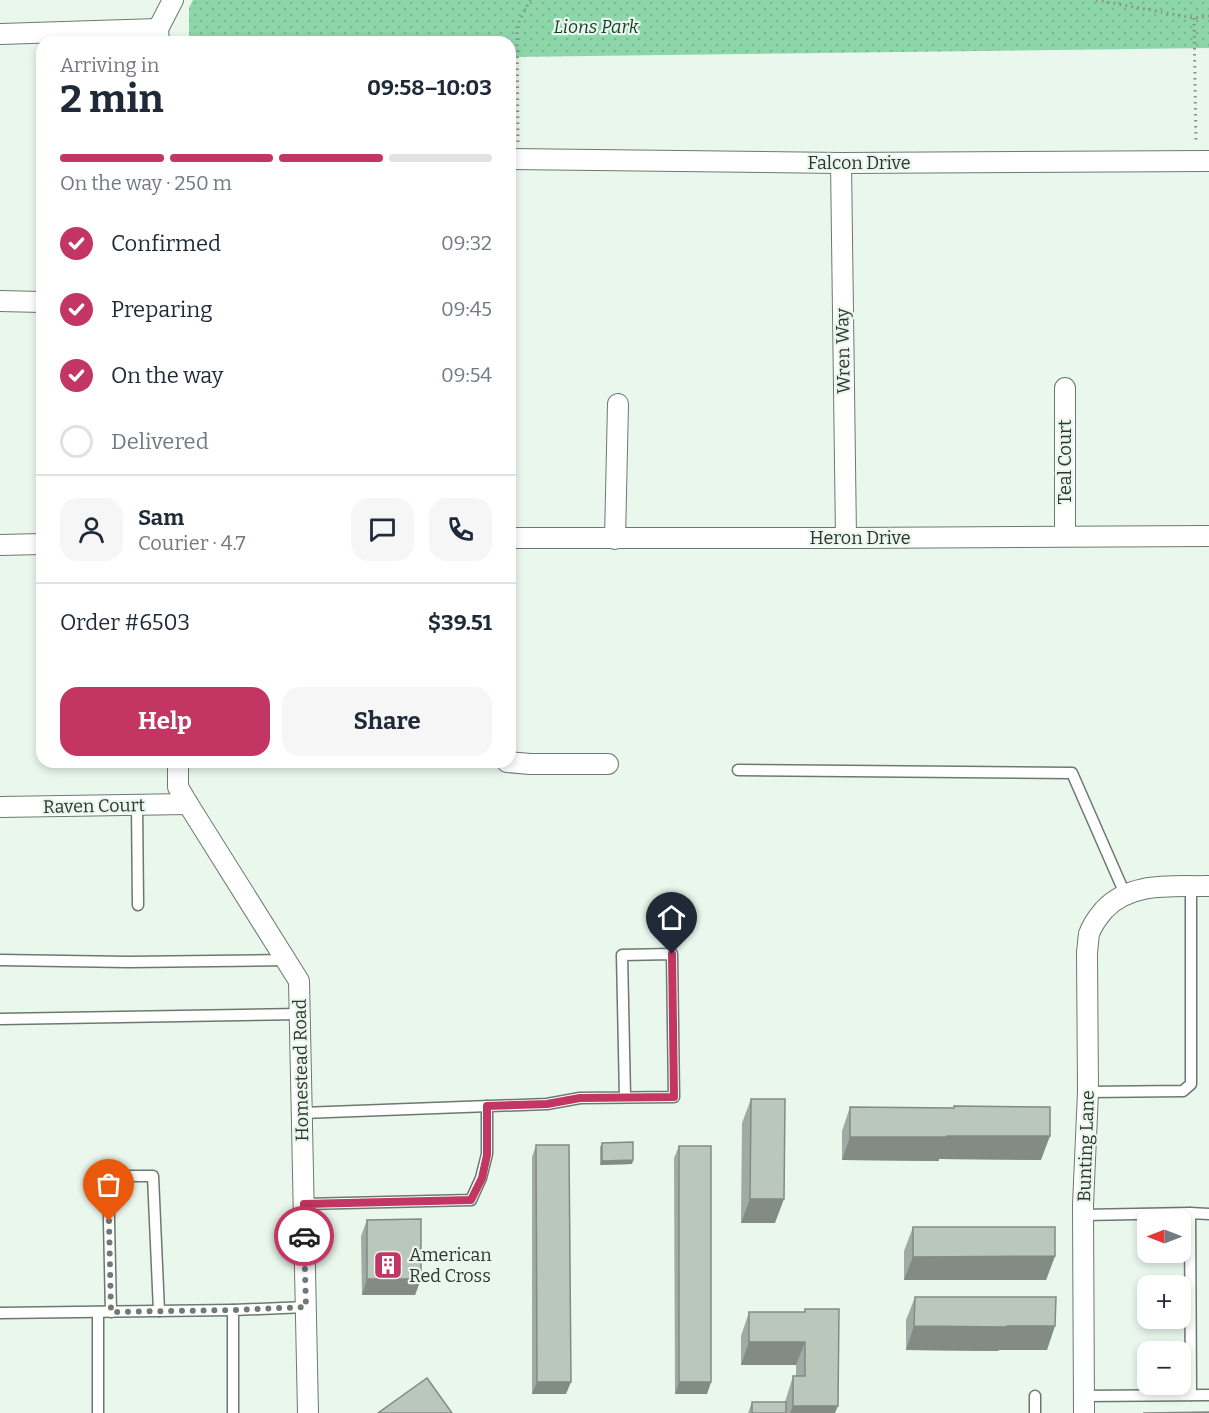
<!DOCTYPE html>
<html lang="en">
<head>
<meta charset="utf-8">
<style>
	:root { --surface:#fff; --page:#f6f6f7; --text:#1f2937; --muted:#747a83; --line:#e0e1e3; --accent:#c33562 }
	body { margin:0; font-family:Bitter,serif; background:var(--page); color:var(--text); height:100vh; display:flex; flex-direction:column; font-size:22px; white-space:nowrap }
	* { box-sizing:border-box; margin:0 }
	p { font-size:20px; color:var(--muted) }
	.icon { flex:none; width:33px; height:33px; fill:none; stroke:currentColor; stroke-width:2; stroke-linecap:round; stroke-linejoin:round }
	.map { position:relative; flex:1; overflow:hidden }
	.side { position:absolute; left:36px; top:36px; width:480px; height:732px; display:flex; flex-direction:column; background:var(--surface); border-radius:18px; box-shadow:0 3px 9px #0003 }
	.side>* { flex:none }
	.needle { width:39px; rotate:270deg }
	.tools { position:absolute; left:1137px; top:1209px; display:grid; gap:12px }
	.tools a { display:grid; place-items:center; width:54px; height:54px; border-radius:12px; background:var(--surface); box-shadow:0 3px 9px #0003; font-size:30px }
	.pin { position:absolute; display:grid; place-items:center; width:51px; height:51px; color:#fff; margin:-62px -26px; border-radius:50% 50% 50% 0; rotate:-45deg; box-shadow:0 0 6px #0007 }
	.pin .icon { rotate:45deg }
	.courier { position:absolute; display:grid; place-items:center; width:60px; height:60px; margin:-30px; border:4px solid #c33562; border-radius:50%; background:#fff; color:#222; box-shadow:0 2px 8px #0007 }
	.overview em { font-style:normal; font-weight:700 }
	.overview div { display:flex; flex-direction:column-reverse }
	.overview { display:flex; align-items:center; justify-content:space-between; height:102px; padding:0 24px }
	h1 { font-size:39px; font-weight:700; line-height:45px }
	.bar { display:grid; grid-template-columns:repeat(4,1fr); gap:9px 6px; align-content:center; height:72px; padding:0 24px }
	.bar i { height:8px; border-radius:4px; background:var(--line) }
	.bar .on { background:var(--accent) }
	.bar p { grid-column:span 4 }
	.line { display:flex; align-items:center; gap:15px; padding:0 24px; border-top:2px solid var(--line) }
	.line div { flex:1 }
	.round { display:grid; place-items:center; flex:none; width:63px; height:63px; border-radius:18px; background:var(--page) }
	ol { padding:0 24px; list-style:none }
	li { display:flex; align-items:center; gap:18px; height:66px }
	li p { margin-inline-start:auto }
	li .icon { padding:6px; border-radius:50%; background:var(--accent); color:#fff; stroke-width:4 }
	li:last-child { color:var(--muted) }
	li i { width:33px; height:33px; border:3px solid var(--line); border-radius:50% }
	.primary-button { display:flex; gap:12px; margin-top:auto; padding:12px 24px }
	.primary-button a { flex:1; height:69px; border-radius:18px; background:var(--accent); color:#fff; font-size:24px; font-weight:700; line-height:69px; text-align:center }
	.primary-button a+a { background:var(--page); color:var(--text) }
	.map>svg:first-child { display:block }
</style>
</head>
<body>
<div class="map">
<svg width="1209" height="1413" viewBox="0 0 1209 1413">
	<defs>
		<pattern id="green-dots" width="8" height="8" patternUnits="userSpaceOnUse" patternTransform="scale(1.5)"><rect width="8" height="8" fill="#8dd6a9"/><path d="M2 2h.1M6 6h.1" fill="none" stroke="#7ab892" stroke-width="1.8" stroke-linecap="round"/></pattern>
	</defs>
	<rect width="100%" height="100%" fill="#e9f7ed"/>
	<polygon fill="url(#green-dots)" points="193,0 1209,0 1209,48 510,57 510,42 189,42 189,8"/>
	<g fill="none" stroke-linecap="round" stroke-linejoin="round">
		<g stroke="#6c7970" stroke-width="13">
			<g id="service">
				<polyline points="738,770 1072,773 1125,894"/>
				<polyline points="137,805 138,905"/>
				<polyline points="0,960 128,962 286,960"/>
				<polyline points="0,1019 300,1014"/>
				<polyline points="1088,1092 1183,1091 1191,1084 1191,886"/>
				<polyline points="302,1113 547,1104 580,1098 674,1097 672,954 622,955 625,1097"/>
				<polyline points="304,1204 471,1200 481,1178 487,1154 487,1106"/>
				<polyline points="1083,1215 1190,1213"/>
				<polyline points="111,1312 108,1176 153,1176 159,1311"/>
				<polyline points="0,1313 233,1310"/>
				<polyline points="1191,1395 1190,1213 1209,1214"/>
				<polyline points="1084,1396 1209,1395"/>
				<polyline points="98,1413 98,1312"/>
				<polyline points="233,1413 233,1310 306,1307"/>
				<polyline points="1035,1413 1035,1396"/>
			</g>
		</g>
		<g stroke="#6c7970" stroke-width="22">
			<g id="minor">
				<polyline points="0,34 158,29"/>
				<polyline points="159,42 158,29 173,0"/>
				<polyline points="510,159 841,163 1209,161"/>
				<polyline points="841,163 846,538"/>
				<polyline points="0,301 42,302"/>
				<polyline points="1065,388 1065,536"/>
				<polyline points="510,538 846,538 1209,536"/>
				<polyline points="615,539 618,404"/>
				<polyline points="0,545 42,544"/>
				<polyline points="178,762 178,787 188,804 299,981 308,1413"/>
				<polyline points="507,762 530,764 608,764"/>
				<polyline points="0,807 188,804"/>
				<path d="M1084 1413 1083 1205 1088 1092 1087 952C1088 946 1088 940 1089 934 1092 925 1098 917 1104 910 1130 881 1173 887 1209 886"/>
			</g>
		</g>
		<g stroke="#858f88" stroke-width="3" stroke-dasharray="1.5 4.5" stroke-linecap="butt">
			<polyline points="1096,0 1194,18 1209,16"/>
			<polyline points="1194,18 1196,144"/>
			<polyline points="518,142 517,26 530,0"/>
		</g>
		<use href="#service" stroke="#fff" stroke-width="10"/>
		<use href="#minor" stroke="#fff" stroke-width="20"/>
	</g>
	<g fill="#9faba3">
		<polygon points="751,1099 775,1223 741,1223 742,1123"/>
		<polygon points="850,1107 1041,1160 939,1159 939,1161 842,1160 842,1131"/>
		<polygon points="602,1143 633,1160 632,1164 600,1165 600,1147"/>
		<polygon points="536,1145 566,1394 532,1394 532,1157"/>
		<polygon points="679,1146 711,1382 707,1394 675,1394 674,1158"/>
		<polygon points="367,1220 421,1279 415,1295 362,1295 361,1236"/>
		<polygon points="913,1227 1055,1256 1046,1280 904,1280 904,1251"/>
		<polygon points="915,1297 1047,1350 999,1350 998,1351 906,1350 906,1320"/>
		<polygon points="805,1309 835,1413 748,1413 752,1402 785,1402 793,1376 796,1376 796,1365 741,1365 741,1336 749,1312 804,1312"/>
	</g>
	<g fill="#828b84">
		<polygon points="947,1136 1050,1136 1041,1160 939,1159 939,1161 842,1160 850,1137"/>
		<polygon points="633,1160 632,1164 600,1165 602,1161"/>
		<polygon points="750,1199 784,1199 775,1223 741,1223"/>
		<polygon points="1055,1256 1046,1280 904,1280 913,1257"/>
		<polygon points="367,1279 421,1279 415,1295 362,1295"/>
		<polygon points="914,1326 1055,1326 1047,1350 999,1350 998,1351 906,1350"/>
		<polygon points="749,1342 805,1342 796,1365 741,1365"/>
		<polygon points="537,1382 571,1382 566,1394 532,1394"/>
		<polygon points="679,1382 711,1382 707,1394 675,1394"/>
		<polygon points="793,1406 838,1406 835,1413 790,1413"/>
	</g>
	<g fill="#b9c7bd" stroke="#828b84" stroke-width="1.5">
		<polygon points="751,1099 785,1099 784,1199 750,1199"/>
		<polygon points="954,1106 1050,1107 1050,1136 947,1136 947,1137 850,1137 850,1107 954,1108"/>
		<polygon points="633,1142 633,1160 602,1161 602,1143"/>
		<polygon points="536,1145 569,1145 571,1382 537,1382"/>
		<rect x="679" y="1146" width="32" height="236"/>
		<polygon points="421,1219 421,1279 367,1279 367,1220"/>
		<polygon points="913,1227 1055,1227 1055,1256 913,1257"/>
		<polygon points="915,1297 1056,1297 1055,1326 1007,1326 1007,1327 914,1326"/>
		<polygon points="805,1309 839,1309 838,1406 793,1406 793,1376 805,1376 805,1342 749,1342 749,1312 805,1312"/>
		<polygon points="427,1378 452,1413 378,1413"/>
		<rect x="752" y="1402" width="34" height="11"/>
		<polygon points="1209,1412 1209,1413 1143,1413"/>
	</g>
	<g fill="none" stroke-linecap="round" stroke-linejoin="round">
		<polyline stroke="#707973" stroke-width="6" stroke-dasharray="0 10.8" points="109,1221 111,1312 233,1310 306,1307 304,1236"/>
		<polyline stroke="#c33562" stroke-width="8" points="304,1236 304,1204 471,1200 482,1178 487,1155 487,1106 547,1104 580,1098 674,1097 672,954"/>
	</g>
	<defs>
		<g id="building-square" transform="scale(1.5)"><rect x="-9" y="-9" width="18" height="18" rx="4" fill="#c33562" stroke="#e9f7ed"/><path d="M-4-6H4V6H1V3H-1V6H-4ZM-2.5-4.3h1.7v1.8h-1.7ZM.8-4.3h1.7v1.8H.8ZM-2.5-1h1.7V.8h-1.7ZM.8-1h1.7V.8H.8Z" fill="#fff"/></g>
	</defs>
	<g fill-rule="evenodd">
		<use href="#building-square" x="388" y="1265"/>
	</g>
	<g text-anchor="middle" stroke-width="4.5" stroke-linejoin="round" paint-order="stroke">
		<g font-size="18" font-style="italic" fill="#143e27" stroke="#e9f7ed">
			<text x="596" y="33">Lions Park</text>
		</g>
		<g font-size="18" fill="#2f3531" stroke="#e9f7ed">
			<text x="859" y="169">Falcon Drive</text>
			<text transform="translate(843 351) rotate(-91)" y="6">Wren Way</text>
			<text transform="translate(1065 462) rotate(-90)" y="6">Teal Court</text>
			<text x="860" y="544">Heron Drive</text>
			<text transform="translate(94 806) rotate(-1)" y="6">Raven Court</text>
			<text transform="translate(301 1070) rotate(-91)" y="6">Homestead Road</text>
			<text transform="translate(1086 1146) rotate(-88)" y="6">Bunting Lane</text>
		</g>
		<g font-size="18" fill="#2f3531" stroke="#e9f7ed" text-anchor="start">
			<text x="409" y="1261">American<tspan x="409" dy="21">Red Cross</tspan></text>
		</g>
	</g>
</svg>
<div class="tools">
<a><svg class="needle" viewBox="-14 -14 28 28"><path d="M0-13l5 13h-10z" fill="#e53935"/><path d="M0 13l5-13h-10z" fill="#747a83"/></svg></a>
<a>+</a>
<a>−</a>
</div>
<div class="pin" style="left:109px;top:1221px;background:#ea580c"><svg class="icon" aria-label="bag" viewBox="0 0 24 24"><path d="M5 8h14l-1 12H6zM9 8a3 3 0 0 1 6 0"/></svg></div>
<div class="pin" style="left:672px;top:954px;background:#1f2937"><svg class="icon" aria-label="home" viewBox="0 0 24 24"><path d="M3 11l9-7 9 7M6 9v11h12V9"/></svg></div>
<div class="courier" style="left:304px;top:1236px"><svg class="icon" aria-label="car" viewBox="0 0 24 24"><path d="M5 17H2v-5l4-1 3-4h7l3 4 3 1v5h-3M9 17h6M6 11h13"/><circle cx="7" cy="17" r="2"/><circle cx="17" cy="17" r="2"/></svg></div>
<section class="side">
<div class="overview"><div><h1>2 min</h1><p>Arriving in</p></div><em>09:58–10:03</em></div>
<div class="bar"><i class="on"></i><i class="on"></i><i class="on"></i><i></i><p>On the way · 250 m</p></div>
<ol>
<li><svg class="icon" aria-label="check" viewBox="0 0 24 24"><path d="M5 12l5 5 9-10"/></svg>Confirmed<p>09:32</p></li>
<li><svg class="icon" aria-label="check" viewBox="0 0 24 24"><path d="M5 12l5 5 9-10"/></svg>Preparing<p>09:45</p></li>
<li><svg class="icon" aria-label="check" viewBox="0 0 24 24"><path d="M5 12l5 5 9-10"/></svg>On the way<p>09:54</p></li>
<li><i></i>Delivered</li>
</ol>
<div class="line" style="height:108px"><a class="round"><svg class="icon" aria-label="person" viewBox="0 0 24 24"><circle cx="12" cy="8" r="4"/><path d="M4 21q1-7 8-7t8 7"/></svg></a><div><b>Sam</b><p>Courier · 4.7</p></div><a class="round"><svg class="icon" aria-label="chat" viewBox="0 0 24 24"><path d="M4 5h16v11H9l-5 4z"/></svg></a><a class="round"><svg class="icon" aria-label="phone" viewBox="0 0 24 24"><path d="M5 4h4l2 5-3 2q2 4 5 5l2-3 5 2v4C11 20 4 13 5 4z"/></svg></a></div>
<div class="line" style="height:78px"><div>Order #6503</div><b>$39.51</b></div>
<div class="primary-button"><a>Help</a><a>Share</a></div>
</section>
</div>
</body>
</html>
